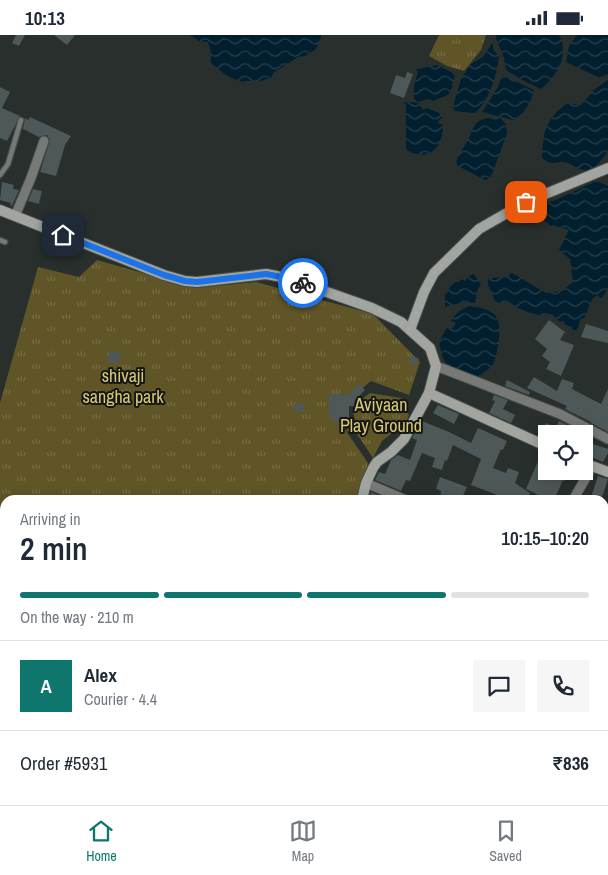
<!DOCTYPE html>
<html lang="en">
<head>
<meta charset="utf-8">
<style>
	:root { --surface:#fff; --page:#f6f6f7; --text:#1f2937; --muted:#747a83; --line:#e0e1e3; --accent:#0f766e }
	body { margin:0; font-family:"Archivo Narrow",sans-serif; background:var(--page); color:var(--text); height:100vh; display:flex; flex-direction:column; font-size:19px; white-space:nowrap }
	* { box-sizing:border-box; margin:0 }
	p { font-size:16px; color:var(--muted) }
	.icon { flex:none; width:28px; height:28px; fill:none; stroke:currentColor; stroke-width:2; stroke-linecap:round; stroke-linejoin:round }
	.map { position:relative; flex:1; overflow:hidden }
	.sheet { position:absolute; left:0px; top:460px; width:609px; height:310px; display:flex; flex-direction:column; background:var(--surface); border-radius:15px 15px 0 0; box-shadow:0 2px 12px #0003 }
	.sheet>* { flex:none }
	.buttons { position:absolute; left:538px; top:390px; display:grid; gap:10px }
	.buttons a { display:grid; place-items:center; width:55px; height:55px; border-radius:0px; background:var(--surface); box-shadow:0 2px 12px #0003; font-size:25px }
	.pin { position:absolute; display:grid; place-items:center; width:42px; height:42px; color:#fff; margin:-21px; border-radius:10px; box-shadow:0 2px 8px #0006 }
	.courier { position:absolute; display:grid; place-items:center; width:50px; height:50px; margin:-25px; border:4px solid #1a73e8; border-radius:50%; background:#fff; color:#222; box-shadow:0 1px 6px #0007 }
	.head em { font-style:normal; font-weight:600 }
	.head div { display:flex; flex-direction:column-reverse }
	.head { display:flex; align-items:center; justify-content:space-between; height:85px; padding:0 20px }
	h1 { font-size:32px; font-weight:600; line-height:38px }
	.bar { display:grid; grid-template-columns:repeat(4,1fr); gap:8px 5px; align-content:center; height:60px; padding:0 20px }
	.bar i { height:6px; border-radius:4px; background:var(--line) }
	.bar .selected { background:var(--accent) }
	.bar p { grid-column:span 4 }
	.line { display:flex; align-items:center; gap:12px; padding:0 20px; border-top:1px solid var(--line) }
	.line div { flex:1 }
	.round { display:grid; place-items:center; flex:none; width:52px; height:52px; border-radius:0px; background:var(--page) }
	.status { display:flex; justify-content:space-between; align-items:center; height:35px; padding:0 25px; background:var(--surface); direction:ltr }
	.status svg { height:14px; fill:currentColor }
	.menu { display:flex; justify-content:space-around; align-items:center; height:70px; border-top:1px solid var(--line); background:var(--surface); font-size:14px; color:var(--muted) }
	.menu a { display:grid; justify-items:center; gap:2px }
	.menu .selected { color:var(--accent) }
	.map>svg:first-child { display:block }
</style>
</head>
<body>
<div class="status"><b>10:13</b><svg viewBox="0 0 49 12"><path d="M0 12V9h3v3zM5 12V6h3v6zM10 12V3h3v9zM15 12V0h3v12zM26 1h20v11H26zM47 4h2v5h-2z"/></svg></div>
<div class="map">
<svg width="608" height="770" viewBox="0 0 608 770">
	<defs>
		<pattern id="park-tufts" width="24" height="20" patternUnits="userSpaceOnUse" patternTransform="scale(1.25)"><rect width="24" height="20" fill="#605526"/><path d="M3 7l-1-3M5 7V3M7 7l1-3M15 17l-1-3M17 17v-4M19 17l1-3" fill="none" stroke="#776d46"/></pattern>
		<pattern id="water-waves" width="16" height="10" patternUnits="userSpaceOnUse" patternTransform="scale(1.25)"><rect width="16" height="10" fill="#011f2f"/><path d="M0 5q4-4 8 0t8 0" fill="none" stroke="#26404d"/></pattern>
	</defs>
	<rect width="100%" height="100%" fill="#282f2c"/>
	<g fill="url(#park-tufts)">
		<polygon points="439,0 486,0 481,15 464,36 447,31 429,21"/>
		<polygon points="97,225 195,253 256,247 373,279 420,327 409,360 371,346 348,365 339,384 346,396 355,385 353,376 360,376 358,367 370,358 401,363 404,373 409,380 406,387 382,406 373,423 357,399 346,396 368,428 359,465 5,465 5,690 0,688 0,368 38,232 79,242"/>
	</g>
	<g fill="url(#water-waves)">
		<polygon points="190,0 321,0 321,2 316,14 305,21 298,22 273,38 271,43 260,46 245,46 243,47 227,41 211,28 211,21 209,18 211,17 208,7 199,6"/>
		<path d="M496 0H559C570 21 557 40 541 54L522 45 506 35 504 23 496 3Z"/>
		<polygon points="577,0 608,0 608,39 600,43 566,27 569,11"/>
		<path d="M493 7V14L499 22C496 41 490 65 475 78L455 76 453 72 461 44 471 29 483 22Z"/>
		<polygon points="437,30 451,37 455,41 452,50 453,51 448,60 433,66 429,64 418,67 414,64 414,51 418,37 416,34 417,32 419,34"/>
		<path d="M502 40 534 55C531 66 525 80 513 85L482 77 498 52Z"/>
		<path d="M608 45C608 62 608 79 608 96 608 102 608 109 608 115 607 118 604 122 602 124 590 139 584 137 570 129 559 123 554 133 542 123 543 99 545 83 568 68L580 70 582 69 595 54Z"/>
		<path d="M405 66 418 68 423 75 427 73 439 78 442 83 439 85 438 88 443 90C443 95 442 104 439 109 432 121 417 123 406 114V70L403 67Z"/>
		<path d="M487 83H500L506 89 507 98 492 139 489 144 485 145 458 131 456 127C458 120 462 115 466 109 473 98 471 86 487 83Z"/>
		<path d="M594 147H599L608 151V252L603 262 600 263 598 260 592 264 584 284 582 283 580 285C579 290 578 295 573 298L572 292 566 290 563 286 560 287 552 279C537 284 518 273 504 266L503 267 499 268 494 265C493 257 487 253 488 245L491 243 509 242V239L512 238 546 258 562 256 573 247 570 224 559 215 569 195 553 190 551 191C541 182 540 185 536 171L556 165Z"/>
		<path d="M474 239 481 250 478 253 475 268C466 266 454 269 445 272V258L447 259 450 252 455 247H459L461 244 465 246 469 241Z"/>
		<path d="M470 271C479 272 489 274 495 280 503 289 498 319 493 329 492 332 481 340 478 341 474 343 467 339 463 338 444 331 443 326 439 307L446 294 448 293 450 295 455 290V287L451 286C456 278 461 274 470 271Z"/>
	</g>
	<g fill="#4e5858">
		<polygon points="16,0 25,0 19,11 12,8"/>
		<polygon points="54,0 75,0 67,10"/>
		<polygon points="407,37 413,39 404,63 390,58 396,40 405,43"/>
		<polygon points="0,52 10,57 2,73 20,81 7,106 0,103"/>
		<polygon points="30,82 71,101 65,110 56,141 40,137 50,105 47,100 39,102 23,94 25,83 28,85"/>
		<polygon points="2,147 14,150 13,154 19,155 12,171 10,170 11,168 0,165"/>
		<polygon points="33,154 42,156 39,169 28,166"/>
		<polygon points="549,285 565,297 560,305 574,310 561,341 546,334 550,327 542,321 547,314 535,304"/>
		<polygon points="586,289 608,296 608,308 581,302"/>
		<polygon points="110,315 121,318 118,329 107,326"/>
		<polygon points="412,320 419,324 416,330 408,327"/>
		<polygon points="534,342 557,356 562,344 574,348 572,354 601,369 608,354 608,397 591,388 591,387 565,374 567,371 527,353"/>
		<polygon points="507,345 530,357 529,360 505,351"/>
		<polygon points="359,349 365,355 355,365 354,371 349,371 349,383 346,383 346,388 334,387 334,383 329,382 329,359 348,360"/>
		<polygon points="494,360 508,365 503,374 515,380 511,388 489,378 495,366 492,365"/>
		<polygon points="294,369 305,369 304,376 294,376"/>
		<polygon points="438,370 459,379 454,389 433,378"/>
		<polygon points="422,386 449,397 471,408 478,393 507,406 503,415 501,414 493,433 506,438 508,433 519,437 515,448 530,458 526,465 499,465 500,461 471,450 481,424 453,410 447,426 445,425 442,435 432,432 435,423 422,418 410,446 406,445 401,456 375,445 379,437 385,439 391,425 398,420 410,425 417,405 412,403"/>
		<polygon points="559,386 567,390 563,397 567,399 549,399 542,396 546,388 556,393"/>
		<polygon points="587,407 608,414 608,418 603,427 584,419"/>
		<polygon points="542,417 546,418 546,436 569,436 565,446 563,445 554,465 549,465 526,454"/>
		<polygon points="598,441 608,444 601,465 591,462"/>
		<polygon points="440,442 467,452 461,465 440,465 441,456 436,454"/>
		<polygon points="371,457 390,465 369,465"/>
	</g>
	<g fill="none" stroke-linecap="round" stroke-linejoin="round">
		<g stroke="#464d4a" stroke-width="7">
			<g id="lane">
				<polyline points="0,140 8,129 21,85"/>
				<polyline points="0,205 5,207"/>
			</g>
		</g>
		<g stroke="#464d4a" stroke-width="11">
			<g id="street">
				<polyline points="15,181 31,143 44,106"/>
				<polyline points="436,331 560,379 608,404"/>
				<polyline points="366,448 406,465"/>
				<polyline points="573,465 592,432"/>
				<polyline points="604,632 608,628"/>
				<polyline points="0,691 5,693"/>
				<polyline points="604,697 608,698"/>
				<polyline points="214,765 239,770"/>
				<polyline points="66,770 69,765"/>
				<polyline points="476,770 480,765"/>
			</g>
		</g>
		<g stroke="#464d4a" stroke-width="12">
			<g id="secondary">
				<polyline points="0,175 164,240 185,246 197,247 266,239 287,243 372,273 401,287 430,313 436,331 429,358 546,411"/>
				<polyline points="410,295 424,257 434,238 479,194 526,167 608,133"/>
				<polyline points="584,428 608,437"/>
				<polyline points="362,465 366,448 373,433 377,427 391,417 404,404 429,358"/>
				<polyline points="257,765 257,770"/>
			</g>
		</g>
		<use href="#lane" stroke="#777976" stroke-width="4.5"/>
		<use href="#street" stroke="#777976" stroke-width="9"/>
		<use href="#secondary" stroke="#a1a49f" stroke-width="10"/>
		<g stroke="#969c99" stroke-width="2.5" stroke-dasharray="6 6" stroke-linecap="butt">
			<polyline points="604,555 608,551"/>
			<polyline points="604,573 608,569"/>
			<polyline points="604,583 608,579"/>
			<polyline points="411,770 415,765"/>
			<polyline points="428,770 432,765"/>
			<polyline points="439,770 443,765"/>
		</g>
	</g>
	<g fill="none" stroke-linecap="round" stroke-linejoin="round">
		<path stroke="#a2a8a6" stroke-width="5" stroke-dasharray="0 9" d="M303 248C338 261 381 270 410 295L417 275 434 238 479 194 526 167"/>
		<polyline stroke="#1a73e8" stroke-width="6" points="63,200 164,240 185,246 197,247 266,239 287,243 303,248"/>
	</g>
	<g text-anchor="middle" stroke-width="4" stroke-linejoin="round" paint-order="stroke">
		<g font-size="18" fill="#dcc873" stroke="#131715">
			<text x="123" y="347">shivaji<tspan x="123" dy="21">sangha park</tspan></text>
			<text x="381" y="376">Aviyaan<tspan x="381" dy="21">Play Ground</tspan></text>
		</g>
	</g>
</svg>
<div class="buttons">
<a><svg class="icon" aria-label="locate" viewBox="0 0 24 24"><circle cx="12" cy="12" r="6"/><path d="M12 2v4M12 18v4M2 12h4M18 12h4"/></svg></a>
</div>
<div class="pin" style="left:526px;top:167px;background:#ea580c"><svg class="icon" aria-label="bag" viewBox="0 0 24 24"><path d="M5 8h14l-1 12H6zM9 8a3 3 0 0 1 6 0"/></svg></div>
<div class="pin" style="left:63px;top:200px;background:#1f2937"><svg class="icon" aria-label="home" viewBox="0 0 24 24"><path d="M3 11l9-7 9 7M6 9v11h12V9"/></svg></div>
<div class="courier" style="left:303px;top:248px"><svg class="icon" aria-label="bike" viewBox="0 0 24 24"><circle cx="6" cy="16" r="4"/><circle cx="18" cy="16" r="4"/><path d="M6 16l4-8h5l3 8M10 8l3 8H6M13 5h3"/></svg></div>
<section class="sheet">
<div class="head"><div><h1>2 min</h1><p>Arriving in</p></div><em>10:15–10:20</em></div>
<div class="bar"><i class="selected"></i><i class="selected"></i><i class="selected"></i><i></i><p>On the way · 210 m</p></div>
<div class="line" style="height:90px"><b class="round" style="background:var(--accent);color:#fff">A</b><div><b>Alex</b><p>Courier · 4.4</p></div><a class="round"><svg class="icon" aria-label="chat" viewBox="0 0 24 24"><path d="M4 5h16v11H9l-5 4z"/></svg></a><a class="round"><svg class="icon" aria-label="phone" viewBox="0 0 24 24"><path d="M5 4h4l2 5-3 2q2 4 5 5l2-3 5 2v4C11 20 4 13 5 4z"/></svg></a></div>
<div class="line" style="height:65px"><div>Order #5931</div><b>₹836</b></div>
</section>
</div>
<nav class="menu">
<a class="selected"><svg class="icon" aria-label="home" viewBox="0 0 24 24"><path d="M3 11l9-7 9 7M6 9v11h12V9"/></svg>Home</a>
<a><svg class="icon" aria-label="map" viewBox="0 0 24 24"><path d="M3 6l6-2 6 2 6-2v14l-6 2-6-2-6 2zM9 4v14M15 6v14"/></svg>Map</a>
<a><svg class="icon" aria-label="saved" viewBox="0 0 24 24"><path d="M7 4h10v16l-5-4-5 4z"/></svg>Saved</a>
</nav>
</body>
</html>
